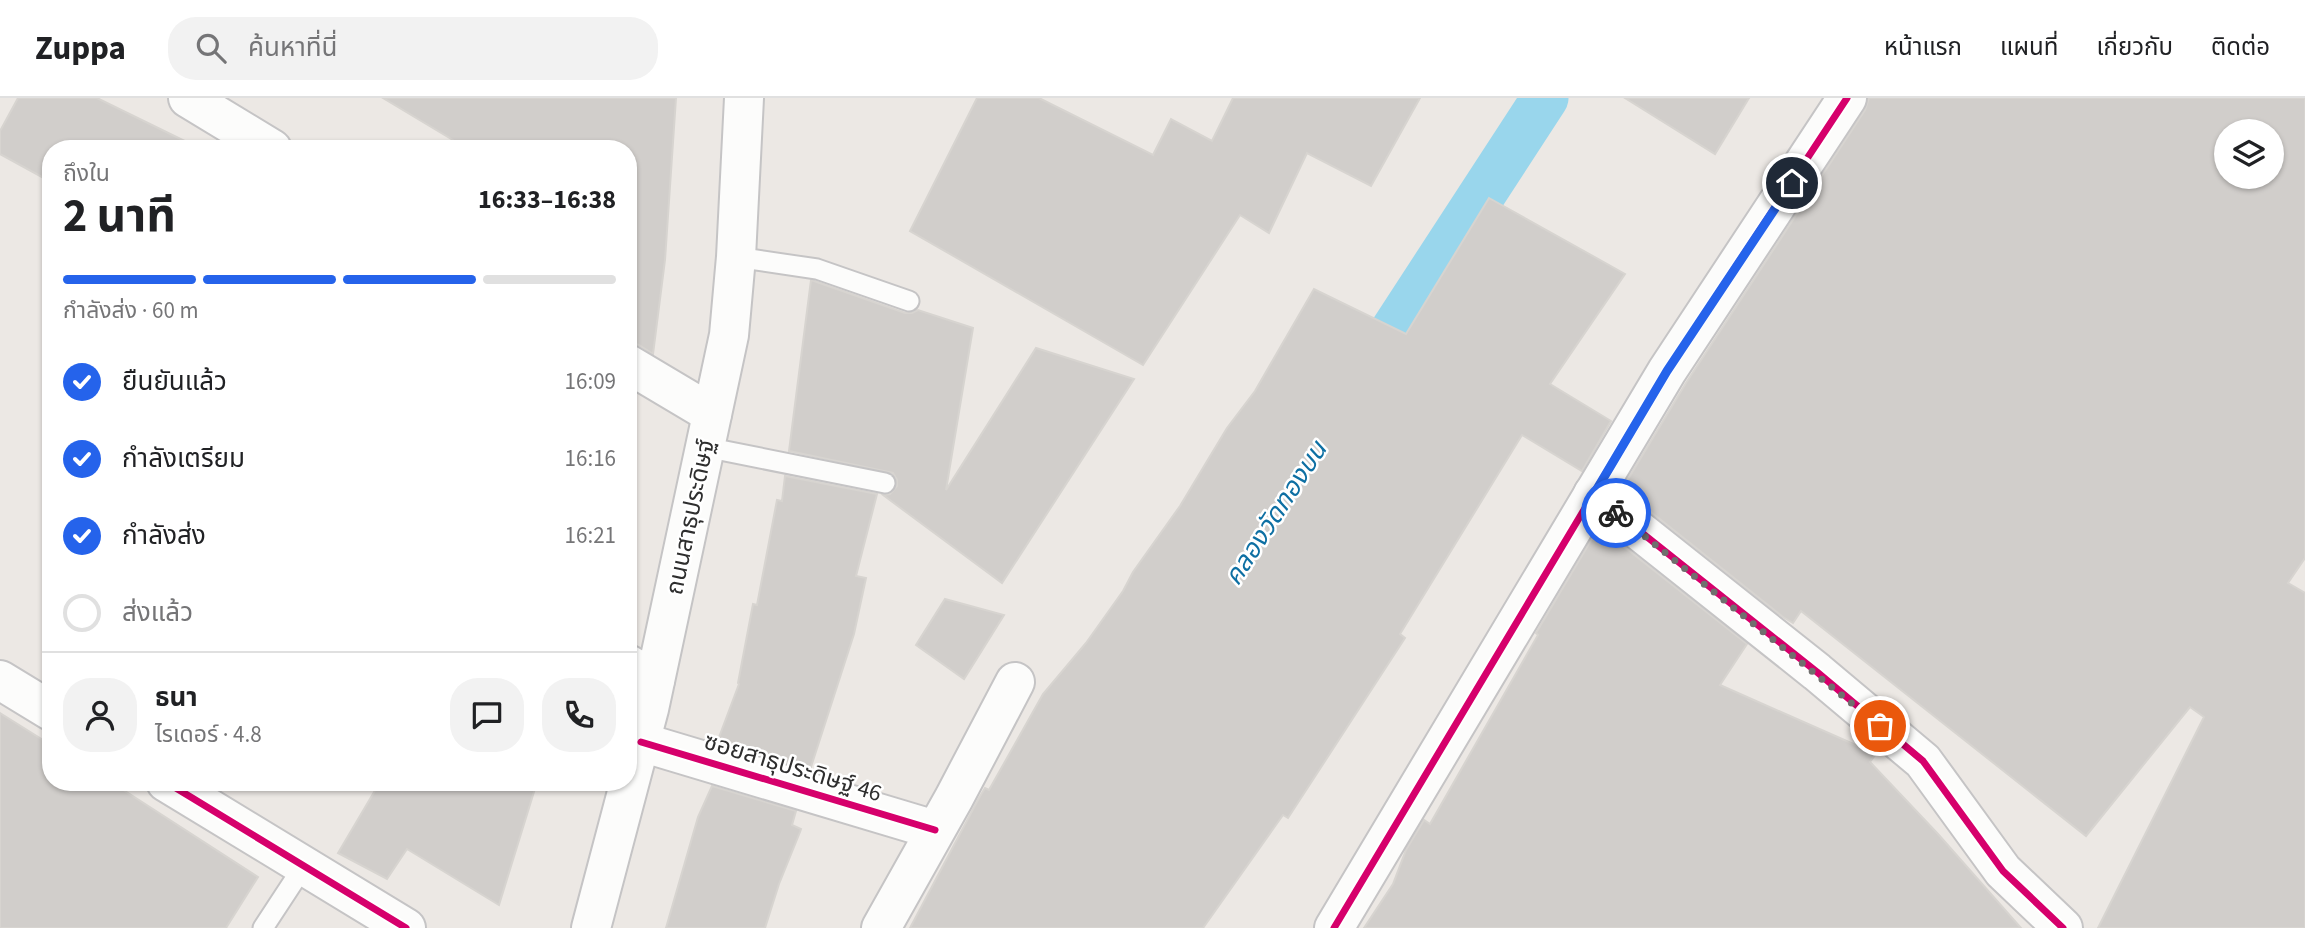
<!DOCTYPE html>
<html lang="th">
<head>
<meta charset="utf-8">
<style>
	:root { --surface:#fff; --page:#f2f2f2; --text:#202124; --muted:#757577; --line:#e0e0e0; --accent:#2563eb }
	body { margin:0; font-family:"Source Sans 3","Noto Sans Thai",sans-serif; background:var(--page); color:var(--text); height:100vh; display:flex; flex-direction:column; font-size:26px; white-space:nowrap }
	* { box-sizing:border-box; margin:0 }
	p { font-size:23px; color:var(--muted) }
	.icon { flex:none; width:38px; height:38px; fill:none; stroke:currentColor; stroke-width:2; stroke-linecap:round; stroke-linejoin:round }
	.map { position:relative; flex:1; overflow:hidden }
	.sheet { position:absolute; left:42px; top:42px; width:595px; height:651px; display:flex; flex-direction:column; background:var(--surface); border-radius:28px; box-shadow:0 2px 5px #0004 }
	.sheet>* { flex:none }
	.buttons { position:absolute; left:2214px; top:21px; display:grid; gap:14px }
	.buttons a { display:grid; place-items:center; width:70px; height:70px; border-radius:50%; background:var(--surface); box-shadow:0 2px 5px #0004; font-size:35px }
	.pin { position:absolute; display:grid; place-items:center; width:60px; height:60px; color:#fff; margin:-30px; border:4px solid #fff; border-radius:50%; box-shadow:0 2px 7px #0007 }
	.courier { position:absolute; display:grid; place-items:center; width:70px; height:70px; margin:-35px; border:5px solid #2563eb; border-radius:50%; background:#fff; color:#222; box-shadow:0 2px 9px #0007 }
	.summary em { font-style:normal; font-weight:700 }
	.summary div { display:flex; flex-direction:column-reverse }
	.summary { display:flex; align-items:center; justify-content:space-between; height:119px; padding:0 21px }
	h1 { font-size:46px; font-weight:700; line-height:52px }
	.bar { display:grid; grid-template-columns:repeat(4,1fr); gap:10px 7px; align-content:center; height:84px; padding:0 21px }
	.bar i { height:9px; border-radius:5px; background:var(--line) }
	.bar .selected { background:var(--accent) }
	.bar p { grid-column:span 4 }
	.line { display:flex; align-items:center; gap:18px; padding:0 21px; border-top:2px solid var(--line) }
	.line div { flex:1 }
	.round { display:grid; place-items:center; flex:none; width:74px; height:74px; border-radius:28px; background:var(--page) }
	ol { padding:0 21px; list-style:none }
	li { display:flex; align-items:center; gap:21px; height:77px }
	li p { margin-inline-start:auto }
	li .icon { padding:7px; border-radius:50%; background:var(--accent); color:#fff; stroke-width:4 }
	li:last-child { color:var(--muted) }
	li i { width:38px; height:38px; border:4px solid var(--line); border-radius:50% }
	header { display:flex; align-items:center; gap:42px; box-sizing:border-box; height:98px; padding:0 35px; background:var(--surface); border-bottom:2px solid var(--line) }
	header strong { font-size:33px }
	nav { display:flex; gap:38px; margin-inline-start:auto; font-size:24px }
	.search { width:490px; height:63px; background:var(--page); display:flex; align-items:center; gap:18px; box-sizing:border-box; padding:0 24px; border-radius:28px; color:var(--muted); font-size:26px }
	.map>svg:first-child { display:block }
</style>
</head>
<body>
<header>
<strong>Zuppa</strong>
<div class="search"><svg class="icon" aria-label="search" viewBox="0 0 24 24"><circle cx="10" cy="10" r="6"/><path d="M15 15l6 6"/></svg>ค้นหาที่นี่</div>
<nav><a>หน้าแรก</a><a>แผนที่</a><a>เกี่ยวกับ</a><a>ติดต่อ</a></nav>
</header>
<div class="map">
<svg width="2305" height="830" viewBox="0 0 2305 830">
	<rect width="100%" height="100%" fill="#ece8e4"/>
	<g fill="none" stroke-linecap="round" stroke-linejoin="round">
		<polyline stroke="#99d6ec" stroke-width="47" points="1360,284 1545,0"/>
	</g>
	<g fill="#d1cecb" stroke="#d7d4d0" stroke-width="2" fill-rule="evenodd">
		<polygon points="18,0 97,0 201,51 51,51 51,84 0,56 0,33"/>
		<polygon points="383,0 676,0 665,162 653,256 639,247 628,244 628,51 468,51"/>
		<polygon points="977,0 1039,0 1153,57 1171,21 1212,43 1233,0 1420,0 1371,88 1307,55 1269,135 1240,117 1143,267 910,133"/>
		<polygon points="1625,0 1749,0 1715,56"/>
		<path d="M1869 0H2305V460L2288 485 2305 495V830H2098L2204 619 2190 609 2086 738 1801 513 1793 525 1783 519 1622 391 1686 285 1865 12ZM2226 33H2272V79H2226Z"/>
		<polygon points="1489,100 1625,176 1550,286 1611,323 1582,373 1522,337 1400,536 1405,540 1288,720 1283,717 1203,830 910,830 979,700 985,690 989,692 1043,596 1086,545 1123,493 1133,474 1180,408 1227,330 1255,293 1314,191 1406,236"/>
		<polygon points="811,182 905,215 912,215 918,212 973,230 946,392 1036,250 1134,281 1002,485 883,397 890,396 897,388 897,382 893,375 789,353"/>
		<polygon points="785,378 877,396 856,478 866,480 854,536 810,672 730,648 731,645 718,642 739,586 738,585 753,506 757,507 777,402 782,403"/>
		<polygon points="1599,429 1747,546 1720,587 1876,656 1870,664 1938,736 2021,830 1364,830 1393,786 1406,752 1424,722 1430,726 1538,537 1536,535"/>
		<polygon points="945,501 1004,517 964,581 916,547"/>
		<polygon points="0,615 51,647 51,684 111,684 258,779 226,830 0,830"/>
		<polygon points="380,684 537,684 499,807 407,751 387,781 338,755"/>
		<polygon points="712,688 796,713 792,727 801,731 800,734 779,786 765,830 666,830 698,719"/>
	</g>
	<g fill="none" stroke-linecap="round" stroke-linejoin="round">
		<g stroke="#c5c4c5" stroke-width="23">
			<g id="lane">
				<polyline points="736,159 817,171 909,203"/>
				<polyline points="705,349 885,385"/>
				<polyline points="263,830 303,769"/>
			</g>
		</g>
		<g stroke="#c5c4c5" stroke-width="42">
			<g id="street">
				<polyline points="188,0 272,51"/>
				<polyline points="628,266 712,316"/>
				<polyline points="1593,396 1817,574 1923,663 2003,773 2063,830"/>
				<polyline points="628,566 655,582"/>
				<polyline points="641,644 935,732"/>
				<polyline points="881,830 954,700 1015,584"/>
				<polyline points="1334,830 1667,273 1847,0"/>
			</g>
		</g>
		<g stroke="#c5c4c5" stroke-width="42">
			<g id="secondary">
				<polyline points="0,582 51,613"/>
				<polyline points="166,684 406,830"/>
				<polyline points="591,830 649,611 729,237 736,159 744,0"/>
			</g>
		</g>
		<use href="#lane" stroke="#fcfcfb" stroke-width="19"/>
		<use href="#street" stroke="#fcfcfb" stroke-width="38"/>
		<use href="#secondary" stroke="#fcfcfb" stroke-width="38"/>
		<g stroke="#fff" stroke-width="11">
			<g id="cycleway">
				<polyline points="1593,396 1817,574 1923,663 2003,773 2063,830"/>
				<polyline points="641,644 935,732"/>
				<polyline points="166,684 406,830"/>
				<polyline points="1334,830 1667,273 1847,0"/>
			</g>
		</g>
		<use href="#cycleway" stroke="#d6006c" stroke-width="7"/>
	</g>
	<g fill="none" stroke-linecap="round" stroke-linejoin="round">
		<polyline stroke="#706f6e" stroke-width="7" stroke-dasharray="0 12.6" points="1616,415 1880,628"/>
		<polyline stroke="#2563eb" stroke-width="9" points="1616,415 1594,396 1667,273 1792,85"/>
	</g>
	<g text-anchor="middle" stroke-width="5" stroke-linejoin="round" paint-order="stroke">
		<g font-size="24" fill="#2e2e2e" stroke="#fff">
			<text transform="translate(690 419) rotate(-78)" y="8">ถนนสาธุประดิษฐ์</text>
			<text transform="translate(793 669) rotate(17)" y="8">ซอยสาธุประดิษฐ์ 46</text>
		</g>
		<g font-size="26" font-style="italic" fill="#0d6fa3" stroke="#fff">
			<text transform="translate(1275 415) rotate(-57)" y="9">คลองวัดทองบน</text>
		</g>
	</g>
</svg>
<div class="buttons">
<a><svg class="icon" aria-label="layers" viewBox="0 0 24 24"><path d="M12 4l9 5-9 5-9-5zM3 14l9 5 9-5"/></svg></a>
</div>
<div class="pin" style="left:1880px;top:628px;background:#ea580c"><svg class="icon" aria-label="bag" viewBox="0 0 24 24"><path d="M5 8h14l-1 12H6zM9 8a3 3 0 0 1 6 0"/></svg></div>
<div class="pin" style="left:1792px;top:85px;background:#1f2937"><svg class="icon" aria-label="home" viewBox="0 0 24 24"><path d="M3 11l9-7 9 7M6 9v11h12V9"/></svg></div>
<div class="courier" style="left:1616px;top:415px"><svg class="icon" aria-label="bike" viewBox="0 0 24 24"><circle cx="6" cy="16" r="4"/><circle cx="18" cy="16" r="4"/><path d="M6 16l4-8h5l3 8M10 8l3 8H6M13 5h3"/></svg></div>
<section class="sheet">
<div class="summary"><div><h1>2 นาที</h1><p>ถึงใน</p></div><em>16:33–16:38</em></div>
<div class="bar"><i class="selected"></i><i class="selected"></i><i class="selected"></i><i></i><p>กำลังส่ง · 60 m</p></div>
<ol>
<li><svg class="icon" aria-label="check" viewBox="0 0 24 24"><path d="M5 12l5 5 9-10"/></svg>ยืนยันแล้ว<p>16:09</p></li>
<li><svg class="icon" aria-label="check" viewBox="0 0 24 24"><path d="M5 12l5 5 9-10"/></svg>กำลังเตรียม<p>16:16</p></li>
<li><svg class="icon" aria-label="check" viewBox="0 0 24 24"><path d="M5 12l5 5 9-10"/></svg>กำลังส่ง<p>16:21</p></li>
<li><i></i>ส่งแล้ว</li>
</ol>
<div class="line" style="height:126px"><a class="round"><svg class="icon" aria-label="person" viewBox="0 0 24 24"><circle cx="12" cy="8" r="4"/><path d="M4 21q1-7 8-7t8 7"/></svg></a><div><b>ธนา</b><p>ไรเดอร์ · 4.8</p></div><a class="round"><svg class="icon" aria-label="chat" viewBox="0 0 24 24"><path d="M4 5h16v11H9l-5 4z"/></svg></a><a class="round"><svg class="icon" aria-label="phone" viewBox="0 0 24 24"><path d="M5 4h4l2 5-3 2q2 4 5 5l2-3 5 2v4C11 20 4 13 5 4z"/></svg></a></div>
</section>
</div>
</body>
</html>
